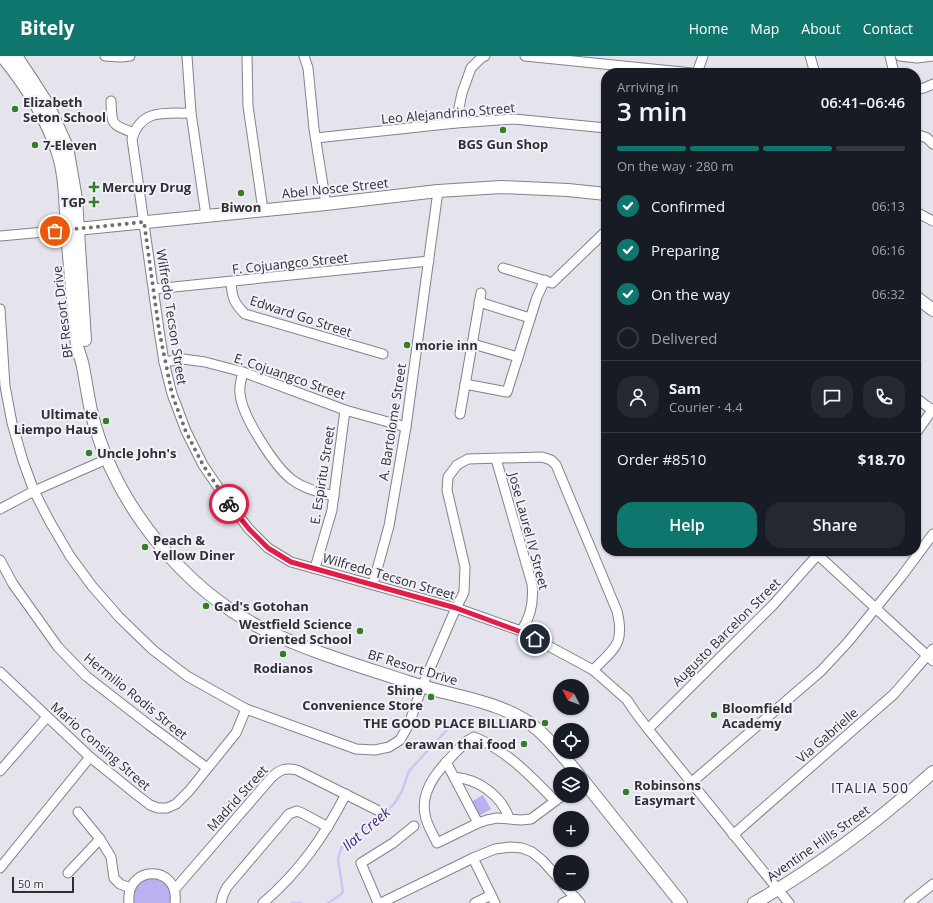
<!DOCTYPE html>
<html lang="en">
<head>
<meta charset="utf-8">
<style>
	:root { --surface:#171b24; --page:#242831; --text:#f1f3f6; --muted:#9ea1a6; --line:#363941; --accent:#0f766e }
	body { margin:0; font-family:"Open Sans",sans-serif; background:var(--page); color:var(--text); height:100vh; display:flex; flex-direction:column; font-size:15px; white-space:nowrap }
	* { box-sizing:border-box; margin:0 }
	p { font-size:13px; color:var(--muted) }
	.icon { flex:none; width:22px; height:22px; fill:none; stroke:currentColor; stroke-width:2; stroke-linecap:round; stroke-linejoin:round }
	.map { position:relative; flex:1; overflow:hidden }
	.drawer { position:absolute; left:601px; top:12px; width:320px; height:488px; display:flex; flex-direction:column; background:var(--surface); border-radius:16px; box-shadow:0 1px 3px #0004 }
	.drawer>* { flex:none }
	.needle { width:26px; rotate:311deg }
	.controls { position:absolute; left:553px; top:623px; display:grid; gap:8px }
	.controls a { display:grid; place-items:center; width:36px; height:36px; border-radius:50%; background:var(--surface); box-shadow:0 1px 3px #0004; font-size:20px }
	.scale { position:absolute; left:12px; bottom:10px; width:62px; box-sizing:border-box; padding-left:4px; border:2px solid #303033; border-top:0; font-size:11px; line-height:14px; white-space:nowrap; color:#303033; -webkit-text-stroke:3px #f2f1fa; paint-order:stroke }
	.pin { position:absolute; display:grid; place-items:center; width:34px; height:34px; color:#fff; margin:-17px; border:2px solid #fff; border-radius:50%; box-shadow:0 1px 4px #0007 }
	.courier { position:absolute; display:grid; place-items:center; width:40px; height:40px; margin:-20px; border:3px solid #e11d48; border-radius:50%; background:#fff; color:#222; box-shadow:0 1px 5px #0007 }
	.headline em { font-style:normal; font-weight:600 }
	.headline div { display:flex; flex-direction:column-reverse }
	.headline { display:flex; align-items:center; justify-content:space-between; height:68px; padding:0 16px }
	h1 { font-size:26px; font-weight:600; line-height:30px }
	.bar { display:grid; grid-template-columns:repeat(4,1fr); gap:6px 4px; align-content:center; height:48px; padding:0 16px }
	.bar i { height:5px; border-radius:3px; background:var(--line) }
	.bar .current { background:var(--accent) }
	.bar p { grid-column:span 4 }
	.line { display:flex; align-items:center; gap:10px; padding:0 16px; border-top:1px solid var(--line) }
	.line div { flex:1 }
	.round { display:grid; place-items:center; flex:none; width:42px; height:42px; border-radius:16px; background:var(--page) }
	ol { padding:0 16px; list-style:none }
	li { display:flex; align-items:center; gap:12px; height:44px }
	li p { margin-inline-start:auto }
	li .icon { padding:4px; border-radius:50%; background:var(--accent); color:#fff; stroke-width:4 }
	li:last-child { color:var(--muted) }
	li i { width:22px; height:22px; border:2px solid var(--line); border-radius:50% }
	.cta { display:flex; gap:8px; margin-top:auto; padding:8px 16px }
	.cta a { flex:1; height:46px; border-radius:16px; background:var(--accent); color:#fff; font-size:16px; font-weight:600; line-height:46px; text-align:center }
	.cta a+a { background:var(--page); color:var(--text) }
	header { display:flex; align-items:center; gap:24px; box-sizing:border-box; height:56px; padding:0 20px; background:var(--accent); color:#fff }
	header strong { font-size:19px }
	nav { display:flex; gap:22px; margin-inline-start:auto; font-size:14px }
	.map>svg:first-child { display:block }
</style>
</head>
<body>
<header>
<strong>Bitely</strong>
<nav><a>Home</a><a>Map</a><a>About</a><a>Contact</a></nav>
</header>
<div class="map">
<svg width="933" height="847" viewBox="0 0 933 847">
	<rect width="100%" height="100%" fill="#e5e4ed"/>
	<g fill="#bab1f0">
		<polygon points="483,739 491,753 479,760 471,746"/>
		<path d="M147 821 162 823 172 835 171 847H134C131 834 137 829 147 821Z"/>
	</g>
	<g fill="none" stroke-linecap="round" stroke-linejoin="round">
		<g stroke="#ccc6f5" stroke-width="2.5">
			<polyline points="292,847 301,847"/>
			<polyline points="328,847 340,839 343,836 338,803 341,793 345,787 377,763 394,748 402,735 409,715 456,664"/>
		</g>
		<g stroke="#83828a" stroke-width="11">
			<g id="street">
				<polyline points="105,0 121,1 130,0"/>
				<polyline points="187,0 191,57 206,160"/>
				<polyline points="247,0 248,50 263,154"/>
				<polyline points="304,0 308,12 314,73 326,148"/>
				<polyline points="525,0 692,17"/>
				<polyline points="810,0 815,17"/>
				<polyline points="890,0 894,17"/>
				<polyline points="900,0 917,2 933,0"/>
				<polyline points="697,17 703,0"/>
				<polyline points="916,33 924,32 933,28"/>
				<path d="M111 45C112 70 111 68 134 77"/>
				<path d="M191 57C165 58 141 52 132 83L159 274 164 306 172 338 186 375 203 409 231 450 249 473 268 492 291 506 456 552 521 575 593 614 627 644 635 656 648 673 789 847"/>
				<polyline points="456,67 462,37 471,12 481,2 485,0"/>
				<polyline points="916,78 927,82 933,88"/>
				<polyline points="316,82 456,67 514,63 606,72"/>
				<polyline points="916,156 933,165"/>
				<polyline points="0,180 67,174"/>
				<polyline points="503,212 552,227 606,175"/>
				<path d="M231 226C232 242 234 247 245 258L383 298"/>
				<polyline points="154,233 429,205"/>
				<polyline points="479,246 530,262"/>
				<path d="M0 253 5 330 12 367 23 405 34 435 50 466 70 500 92 530 119 561 153 594 187 620 246 653 356 693 375 694 389 691 400 684 409 668 422 631 452 561 464 536 465 511 447 434 448 421 457 409 468 403 542 401 551 404 556 409 617 555C625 588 615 592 593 614"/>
				<polyline points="473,288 518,301"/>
				<polyline points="164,306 183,303 205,306 243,316 345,354 406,371"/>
				<path d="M243 316C241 323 239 330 240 337 241 359 274 409 291 423 304 433 319 436 334 440"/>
				<polyline points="465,328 507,336 537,241 545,224"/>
				<polyline points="916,342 932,354"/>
				<polyline points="460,358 481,237"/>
				<polyline points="916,377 933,353"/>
				<path d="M496 403 532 528C534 546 531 561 521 575"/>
				<polyline points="0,453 34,435 107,403"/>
				<polyline points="818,499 933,605"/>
				<polyline points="0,504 13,528 58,591 86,620 149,669 207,712"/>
				<polyline points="315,512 332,454 345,354"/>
				<polyline points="373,528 389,470 406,371 438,135"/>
				<polyline points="0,616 90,701 137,739 150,749 158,752 167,752 176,748 189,735 236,677 246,653"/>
				<polyline points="648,673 773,549 821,495"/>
				<polyline points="446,706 478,767"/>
				<polyline points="0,715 47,661"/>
				<path d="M454 721C478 723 501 739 509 762"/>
				<polyline points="692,726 821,615 848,586 901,521 933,478"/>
				<path d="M555 745C531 720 506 694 474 681L467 685C448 704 419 729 425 758 426 768 433 778 437 787L478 767 487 764 497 762 521 764 531 763 562 740"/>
				<polyline points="78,756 100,783 111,801 114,822 120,828 130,832"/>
				<polyline points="733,779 894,638 933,593"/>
				<polyline points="473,802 495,847"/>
				<polyline points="0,812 90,701"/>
				<polyline points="68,817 100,783"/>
				<polyline points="563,828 580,847"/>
				<path d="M175 833 271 722C279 714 285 711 297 714L377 754"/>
				<path d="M129 847C125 808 180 808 175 847"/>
				<polyline points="221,847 223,839 227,831 289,758 297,755 302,757 328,771"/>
				<path d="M263 847C299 816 324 781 346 738"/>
				<polyline points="378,847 361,807 393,787 414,770"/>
				<polyline points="381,847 473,802 495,793 511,791 522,792 532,796 543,805 560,824"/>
				<polyline points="475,847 491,839"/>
				<polyline points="563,847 575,841"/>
				<polyline points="909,847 933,828"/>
			</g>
		</g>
		<g stroke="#83828a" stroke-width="14">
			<g id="secondary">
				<path d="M2 0C25 28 45 59 57 94 66 120 65 148 67 175 70 214 74 252 77 290 79 298 82 304 83 311 87 331 89 351 95 370 120 454 186 535 265 574 311 596 360 610 408 626 448 640 503 644 537 673 552 686 565 702 578 718"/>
				<polyline points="16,0 30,21 48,49 67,91 76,143 85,284"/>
				<polyline points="67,174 326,148 438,135 501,131 568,134 606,138"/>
				<polyline points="916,241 933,254"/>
				<polyline points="582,723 681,847"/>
				<path d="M754 847C819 811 878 765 933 716"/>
			</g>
		</g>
		<use href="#street" stroke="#fff" stroke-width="9"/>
		<use href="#secondary" stroke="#fff" stroke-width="12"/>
	</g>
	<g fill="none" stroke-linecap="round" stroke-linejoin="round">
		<polyline stroke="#6f6f74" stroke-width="4" stroke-dasharray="0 7.2" points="55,175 144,166 159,274 172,338 186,376 203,409 229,448"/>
		<polyline stroke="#e11d48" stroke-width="5" points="229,448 249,473 268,492 291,506 456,552 521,576 535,583"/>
	</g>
	<g fill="#347f26" stroke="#f2f1fa" stroke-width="1.5">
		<circle cx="15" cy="53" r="4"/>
		<circle cx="503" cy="74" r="4"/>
		<circle cx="35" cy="89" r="4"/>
		<path d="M92 125h4v4h4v4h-4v4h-4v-4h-4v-4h4z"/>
		<circle cx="241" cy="137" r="4"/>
		<path d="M92 140h4v4h4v4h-4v4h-4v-4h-4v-4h4z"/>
		<circle cx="407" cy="289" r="4"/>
		<circle cx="106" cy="365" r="4"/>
		<circle cx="89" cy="397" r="4"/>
		<circle cx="145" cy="491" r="4"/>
		<circle cx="206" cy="550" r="4"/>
		<circle cx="360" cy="575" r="4"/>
		<circle cx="283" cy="598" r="4"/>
		<circle cx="431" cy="641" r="4"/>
		<circle cx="714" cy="659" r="4"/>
		<circle cx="545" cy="667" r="4"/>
		<circle cx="524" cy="688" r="4"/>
		<circle cx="626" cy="736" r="4"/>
	</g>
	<g text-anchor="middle" stroke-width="4" stroke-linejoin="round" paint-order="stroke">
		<g font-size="13" font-weight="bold" fill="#303033" stroke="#f2f1fa" text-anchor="start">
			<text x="23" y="51">Elizabeth<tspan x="23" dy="15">Seton School</tspan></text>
			<text x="503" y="93" text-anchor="middle">BGS Gun Shop</text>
			<text x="43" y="94">7-Eleven</text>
			<text x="102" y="136">Mercury Drug</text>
			<text x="86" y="151" text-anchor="end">TGP</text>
			<text x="241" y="156" text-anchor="middle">Biwon</text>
			<text x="415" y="294">morie inn</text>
			<text x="98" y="363" text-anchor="end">Ultimate<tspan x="98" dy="15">Liempo Haus</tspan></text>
			<text x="97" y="402">Uncle John's</text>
			<text x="153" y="489">Peach &amp;<tspan x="153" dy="15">Yellow Diner</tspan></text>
			<text x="214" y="555">Gad's Gotohan</text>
			<text x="352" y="573" text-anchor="end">Westfield Science<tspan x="352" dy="15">Oriented School</tspan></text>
			<text x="283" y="617" text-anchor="middle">Rodianos</text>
			<text x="423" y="639" text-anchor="end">Shine<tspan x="423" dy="15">Convenience Store</tspan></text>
			<text x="722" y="657">Bloomfield<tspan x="722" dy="15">Academy</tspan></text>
			<text x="537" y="672" text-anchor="end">THE GOOD PLACE BILLIARD</text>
			<text x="516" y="693" text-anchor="end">erawan thai food</text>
			<text x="634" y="734">Robinsons<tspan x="634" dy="15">Easymart</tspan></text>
		</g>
		<g font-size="13" fill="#303033" stroke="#f2f1fa">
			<text transform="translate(448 57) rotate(-5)" y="5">Leo Alejandrino Street</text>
			<text transform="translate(335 132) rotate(-6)" y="5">Abel Nosce Street</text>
			<text transform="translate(290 207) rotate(-6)" y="5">F. Cojuangco Street</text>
			<text transform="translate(62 256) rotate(-97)" y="5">BF Resort Drive</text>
			<text transform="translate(301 260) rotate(18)" y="5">Edward Go Street</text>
			<text transform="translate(172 261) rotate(81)" y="5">Wilfredo Tecson Street</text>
			<text transform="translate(290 320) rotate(19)" y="5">E. Cojuangco Street</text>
			<text transform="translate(392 366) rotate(-81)" y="5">A. Bartolome Street</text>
			<text transform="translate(322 419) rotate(-81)" y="5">E. Espiritu Street</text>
			<text transform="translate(529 475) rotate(75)" y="5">Jose Laurel IV Street</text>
			<text transform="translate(389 520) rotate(16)" y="5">Wilfredo Tecson Street</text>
			<text transform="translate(726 576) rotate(-45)" y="5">Augusto Barcelon Street</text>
			<text transform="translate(413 611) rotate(17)" y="5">BF Resort Drive</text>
			<text transform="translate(136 640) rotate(39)" y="5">Hermilio Rodis Street</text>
			<text transform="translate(827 679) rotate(-41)" y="5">Via Gabrielle</text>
			<text transform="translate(101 690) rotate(41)" y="5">Mario Consing Street</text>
			<text transform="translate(237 742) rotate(-48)" y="5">Madrid Street</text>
			<text transform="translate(818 787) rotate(-35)" y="5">Aventine Hills Street</text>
		</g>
		<g font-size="14" letter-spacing="1" fill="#303033" stroke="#f2f1fa">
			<text x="870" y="737">ITALIA 500</text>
		</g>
		<g font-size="14" font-style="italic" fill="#3e257b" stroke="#f2f1fa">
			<text transform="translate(366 773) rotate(-41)" y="5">Ilat Creek</text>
		</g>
	</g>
</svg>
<div class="controls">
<a><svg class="needle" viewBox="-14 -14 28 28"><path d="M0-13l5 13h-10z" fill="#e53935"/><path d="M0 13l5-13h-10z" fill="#9ea1a6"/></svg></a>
<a><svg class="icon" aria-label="locate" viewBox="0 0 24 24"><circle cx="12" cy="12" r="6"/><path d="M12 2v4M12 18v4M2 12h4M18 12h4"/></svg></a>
<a><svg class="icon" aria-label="layers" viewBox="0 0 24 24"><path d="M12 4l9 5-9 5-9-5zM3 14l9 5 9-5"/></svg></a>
<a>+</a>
<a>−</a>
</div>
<div class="scale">50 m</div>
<div class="pin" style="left:55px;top:175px;background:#ea580c"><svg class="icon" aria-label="bag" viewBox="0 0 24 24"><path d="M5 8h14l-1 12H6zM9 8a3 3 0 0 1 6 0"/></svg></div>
<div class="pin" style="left:535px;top:583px;background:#1f2937"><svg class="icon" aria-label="home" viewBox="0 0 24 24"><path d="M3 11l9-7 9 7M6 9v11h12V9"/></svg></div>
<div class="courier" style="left:229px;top:448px"><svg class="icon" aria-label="bike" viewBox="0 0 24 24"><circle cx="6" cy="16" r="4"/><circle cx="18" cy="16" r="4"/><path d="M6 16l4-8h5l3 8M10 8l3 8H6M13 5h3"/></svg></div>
<section class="drawer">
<div class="headline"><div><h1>3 min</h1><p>Arriving in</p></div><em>06:41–06:46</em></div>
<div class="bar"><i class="current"></i><i class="current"></i><i class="current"></i><i></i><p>On the way · 280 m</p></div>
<ol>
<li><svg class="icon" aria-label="check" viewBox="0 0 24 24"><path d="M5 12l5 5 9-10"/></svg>Confirmed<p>06:13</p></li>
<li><svg class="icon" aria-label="check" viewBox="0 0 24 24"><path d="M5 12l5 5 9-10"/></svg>Preparing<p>06:16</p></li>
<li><svg class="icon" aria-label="check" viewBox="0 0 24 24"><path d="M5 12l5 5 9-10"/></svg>On the way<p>06:32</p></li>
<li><i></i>Delivered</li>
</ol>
<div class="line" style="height:72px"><a class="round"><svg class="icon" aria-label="person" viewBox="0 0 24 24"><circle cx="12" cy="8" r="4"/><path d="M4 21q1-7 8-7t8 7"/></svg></a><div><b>Sam</b><p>Courier · 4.4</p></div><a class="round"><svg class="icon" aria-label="chat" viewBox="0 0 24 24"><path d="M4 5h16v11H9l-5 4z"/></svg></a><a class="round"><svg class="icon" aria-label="phone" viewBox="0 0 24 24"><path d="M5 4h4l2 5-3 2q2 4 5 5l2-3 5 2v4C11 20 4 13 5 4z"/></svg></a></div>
<div class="line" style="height:52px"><div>Order #8510</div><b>$18.70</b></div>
<div class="cta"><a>Help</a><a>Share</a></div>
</section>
</div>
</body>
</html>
